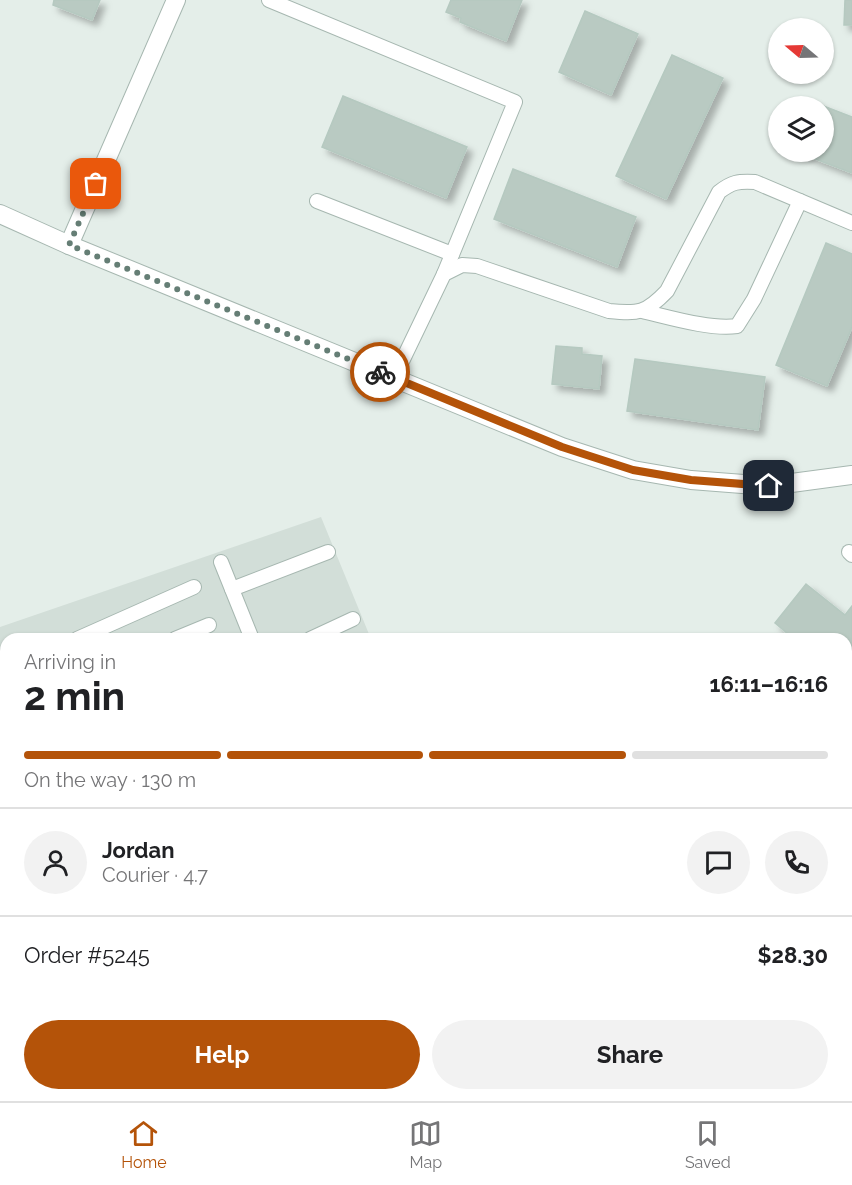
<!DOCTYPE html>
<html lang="en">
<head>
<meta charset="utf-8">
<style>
	:root { --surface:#fff; --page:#f2f2f2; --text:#202124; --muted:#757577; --line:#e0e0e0; --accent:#b45309 }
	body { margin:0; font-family:Raleway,sans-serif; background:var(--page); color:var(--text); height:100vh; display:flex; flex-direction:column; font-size:22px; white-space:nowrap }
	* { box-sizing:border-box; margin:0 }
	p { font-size:20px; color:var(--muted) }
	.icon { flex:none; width:33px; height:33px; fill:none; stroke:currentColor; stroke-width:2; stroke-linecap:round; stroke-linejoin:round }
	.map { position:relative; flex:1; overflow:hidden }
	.panel { position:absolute; left:0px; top:633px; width:852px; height:468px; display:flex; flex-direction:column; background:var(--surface); border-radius:18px 18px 0 0; box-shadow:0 2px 4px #0004 }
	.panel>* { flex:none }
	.needle { width:39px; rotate:289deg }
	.fabs { position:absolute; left:768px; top:18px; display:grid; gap:12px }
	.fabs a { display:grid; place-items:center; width:66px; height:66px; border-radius:50%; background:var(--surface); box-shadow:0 2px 4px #0004; font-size:30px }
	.pin { position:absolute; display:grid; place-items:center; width:51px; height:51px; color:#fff; margin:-26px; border-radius:12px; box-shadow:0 3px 9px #0006 }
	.courier { position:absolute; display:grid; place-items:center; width:60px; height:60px; margin:-30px; border:4px solid #b45309; border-radius:50%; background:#fff; color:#222; box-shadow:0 2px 8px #0007 }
	.summary em { font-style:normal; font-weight:700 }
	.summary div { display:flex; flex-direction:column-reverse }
	.summary { display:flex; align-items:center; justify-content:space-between; height:102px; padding:0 24px }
	h1 { font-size:39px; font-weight:700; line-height:45px }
	.bar { display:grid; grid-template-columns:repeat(4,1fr); gap:9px 6px; align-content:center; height:72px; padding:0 24px }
	.bar i { height:8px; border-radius:4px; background:var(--line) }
	.bar .selected { background:var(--accent) }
	.bar p { grid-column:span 4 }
	.line { display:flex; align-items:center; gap:15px; padding:0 24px; border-top:2px solid var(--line) }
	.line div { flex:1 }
	.round { display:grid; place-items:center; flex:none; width:63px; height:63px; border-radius:32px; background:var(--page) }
	.button { display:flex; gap:12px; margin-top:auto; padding:12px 24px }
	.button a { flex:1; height:69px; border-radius:36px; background:var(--accent); color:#fff; font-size:24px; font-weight:700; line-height:69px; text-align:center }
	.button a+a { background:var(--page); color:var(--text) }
	.tabs { display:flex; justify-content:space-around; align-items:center; height:84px; border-top:2px solid var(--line); background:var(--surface); font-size:16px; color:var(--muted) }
	.tabs a { display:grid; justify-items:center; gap:3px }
	.tabs .selected { color:var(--accent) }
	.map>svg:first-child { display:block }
</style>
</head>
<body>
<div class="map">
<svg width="852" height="1101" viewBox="0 0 852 1101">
	<defs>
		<filter id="shadow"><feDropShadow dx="5.5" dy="5.5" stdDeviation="3" flood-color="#0004"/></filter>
	</defs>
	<rect width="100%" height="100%" fill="#e4eee9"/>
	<polygon fill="#d2ded8" points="321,517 371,639 6,639 6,1095 559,1095 560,1097 552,1101 0,1101 0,627"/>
	<g fill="#b9cac2" stroke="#b5c9c0" stroke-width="1.5" filter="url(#shadow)">
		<polygon points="54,0 100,0 92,20 53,5"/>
		<polygon points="451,0 522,0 506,41 460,22 461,18 446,12"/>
		<polygon points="845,0 852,0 852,25 844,25"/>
		<polygon points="585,11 638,34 611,95 559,72"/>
		<polygon points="672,55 723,78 666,199 616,176"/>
		<polygon points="343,96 467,147 446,198 322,147"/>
		<polygon points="808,100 852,117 852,173 797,152 824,152 824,106 806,106"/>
		<polygon points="513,169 636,217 617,267 494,219"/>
		<polygon points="826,243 852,254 852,327 827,386 776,365"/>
		<polygon points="556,346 582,348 582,354 602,356 599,389 552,384"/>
		<polygon points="635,359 765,377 758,430 627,411"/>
		<polygon points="806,584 845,615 852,606 852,685 846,692 846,639 794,639 775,623"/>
		<polygon points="846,840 852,846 852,948 846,943"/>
		<polygon points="6,1054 6,1095 20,1095 23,1101 0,1101 0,1056"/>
		<polygon points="135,1095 154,1095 140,1101 137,1101"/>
		<polygon points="228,1095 380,1095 364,1101 230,1101"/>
	</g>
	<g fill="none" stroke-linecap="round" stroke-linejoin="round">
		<g stroke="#a6b7b0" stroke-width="16">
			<g id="service">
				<polyline points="269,0 515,102 444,274"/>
				<polyline points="317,201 452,254"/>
				<path d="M642 311C668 317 711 330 737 326L754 299 800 201"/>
				<path d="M394 378 444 274 462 265 477 266 609 311C639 314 646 313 667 291L719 192C732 182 738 181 755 182L852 223"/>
				<polyline points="849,552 852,555"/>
				<polyline points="221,562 252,639"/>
				<polyline points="232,589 328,552"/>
				<polyline points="77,639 194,587"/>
				<polyline points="175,639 209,625"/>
				<polyline points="310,639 353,619"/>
				<polyline points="1,667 6,680"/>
				<polyline points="0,842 6,857"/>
				<polyline points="0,900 6,892"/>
				<polyline points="216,1095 218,1101"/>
				<polyline points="164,1101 178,1095"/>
				<polyline points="434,1101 436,1100 434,1095"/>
			</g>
		</g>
		<g stroke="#a6b7b0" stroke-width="20">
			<g id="minor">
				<polyline points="0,214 69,245 562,447 633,470 691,480 769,486 852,475"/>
				<polyline points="69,245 176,0"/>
			</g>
		</g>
		<g stroke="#c1cac7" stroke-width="20">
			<g id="primary">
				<polyline points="846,1050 852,1048"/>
				<polyline points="794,1095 796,1101"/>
				<polyline points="703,1101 719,1095"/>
			</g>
		</g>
		<use href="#service" stroke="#fff" stroke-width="14"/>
		<use href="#minor" stroke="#fff" stroke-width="18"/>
		<use href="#primary" stroke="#65a793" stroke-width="18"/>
	</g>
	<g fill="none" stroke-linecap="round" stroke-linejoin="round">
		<polyline stroke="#657e75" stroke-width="6" stroke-dasharray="0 10.8" points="96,184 69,245 380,372"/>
		<polyline stroke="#b45309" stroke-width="8" points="380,372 562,447 633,470 691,480 769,486"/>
	</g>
</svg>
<div class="fabs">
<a><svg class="needle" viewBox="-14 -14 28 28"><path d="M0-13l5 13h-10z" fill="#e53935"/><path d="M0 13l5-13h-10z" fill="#757577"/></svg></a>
<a><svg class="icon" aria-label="layers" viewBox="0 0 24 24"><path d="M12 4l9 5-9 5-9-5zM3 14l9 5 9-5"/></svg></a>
</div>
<div class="pin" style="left:96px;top:184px;background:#ea580c"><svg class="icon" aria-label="bag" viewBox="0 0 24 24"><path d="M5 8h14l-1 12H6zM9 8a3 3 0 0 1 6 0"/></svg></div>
<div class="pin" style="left:769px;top:486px;background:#1f2937"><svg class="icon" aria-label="home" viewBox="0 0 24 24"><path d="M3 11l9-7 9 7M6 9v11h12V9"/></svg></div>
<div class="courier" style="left:380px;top:372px"><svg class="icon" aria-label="bike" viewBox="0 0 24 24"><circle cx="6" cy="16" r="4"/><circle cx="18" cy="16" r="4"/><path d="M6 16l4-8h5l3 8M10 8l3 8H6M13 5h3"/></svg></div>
<section class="panel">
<div class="summary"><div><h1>2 min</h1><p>Arriving in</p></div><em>16:11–16:16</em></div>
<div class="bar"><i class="selected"></i><i class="selected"></i><i class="selected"></i><i></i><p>On the way · 130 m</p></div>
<div class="line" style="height:108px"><a class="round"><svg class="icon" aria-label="person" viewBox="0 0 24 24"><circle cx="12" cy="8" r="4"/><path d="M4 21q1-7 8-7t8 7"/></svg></a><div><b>Jordan</b><p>Courier · 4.7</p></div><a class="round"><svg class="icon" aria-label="chat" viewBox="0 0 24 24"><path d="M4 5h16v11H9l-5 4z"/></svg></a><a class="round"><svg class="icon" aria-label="phone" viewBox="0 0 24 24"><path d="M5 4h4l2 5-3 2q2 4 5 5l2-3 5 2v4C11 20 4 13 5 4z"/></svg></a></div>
<div class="line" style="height:78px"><div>Order #5245</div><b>$28.30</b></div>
<div class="button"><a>Help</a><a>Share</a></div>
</section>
</div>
<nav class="tabs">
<a class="selected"><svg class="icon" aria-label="home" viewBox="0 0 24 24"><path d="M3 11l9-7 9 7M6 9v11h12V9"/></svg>Home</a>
<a><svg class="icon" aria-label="map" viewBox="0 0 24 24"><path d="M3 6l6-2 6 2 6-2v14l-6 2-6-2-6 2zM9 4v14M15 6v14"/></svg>Map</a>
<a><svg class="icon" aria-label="saved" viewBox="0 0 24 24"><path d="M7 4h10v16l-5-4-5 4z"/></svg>Saved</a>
</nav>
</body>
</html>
